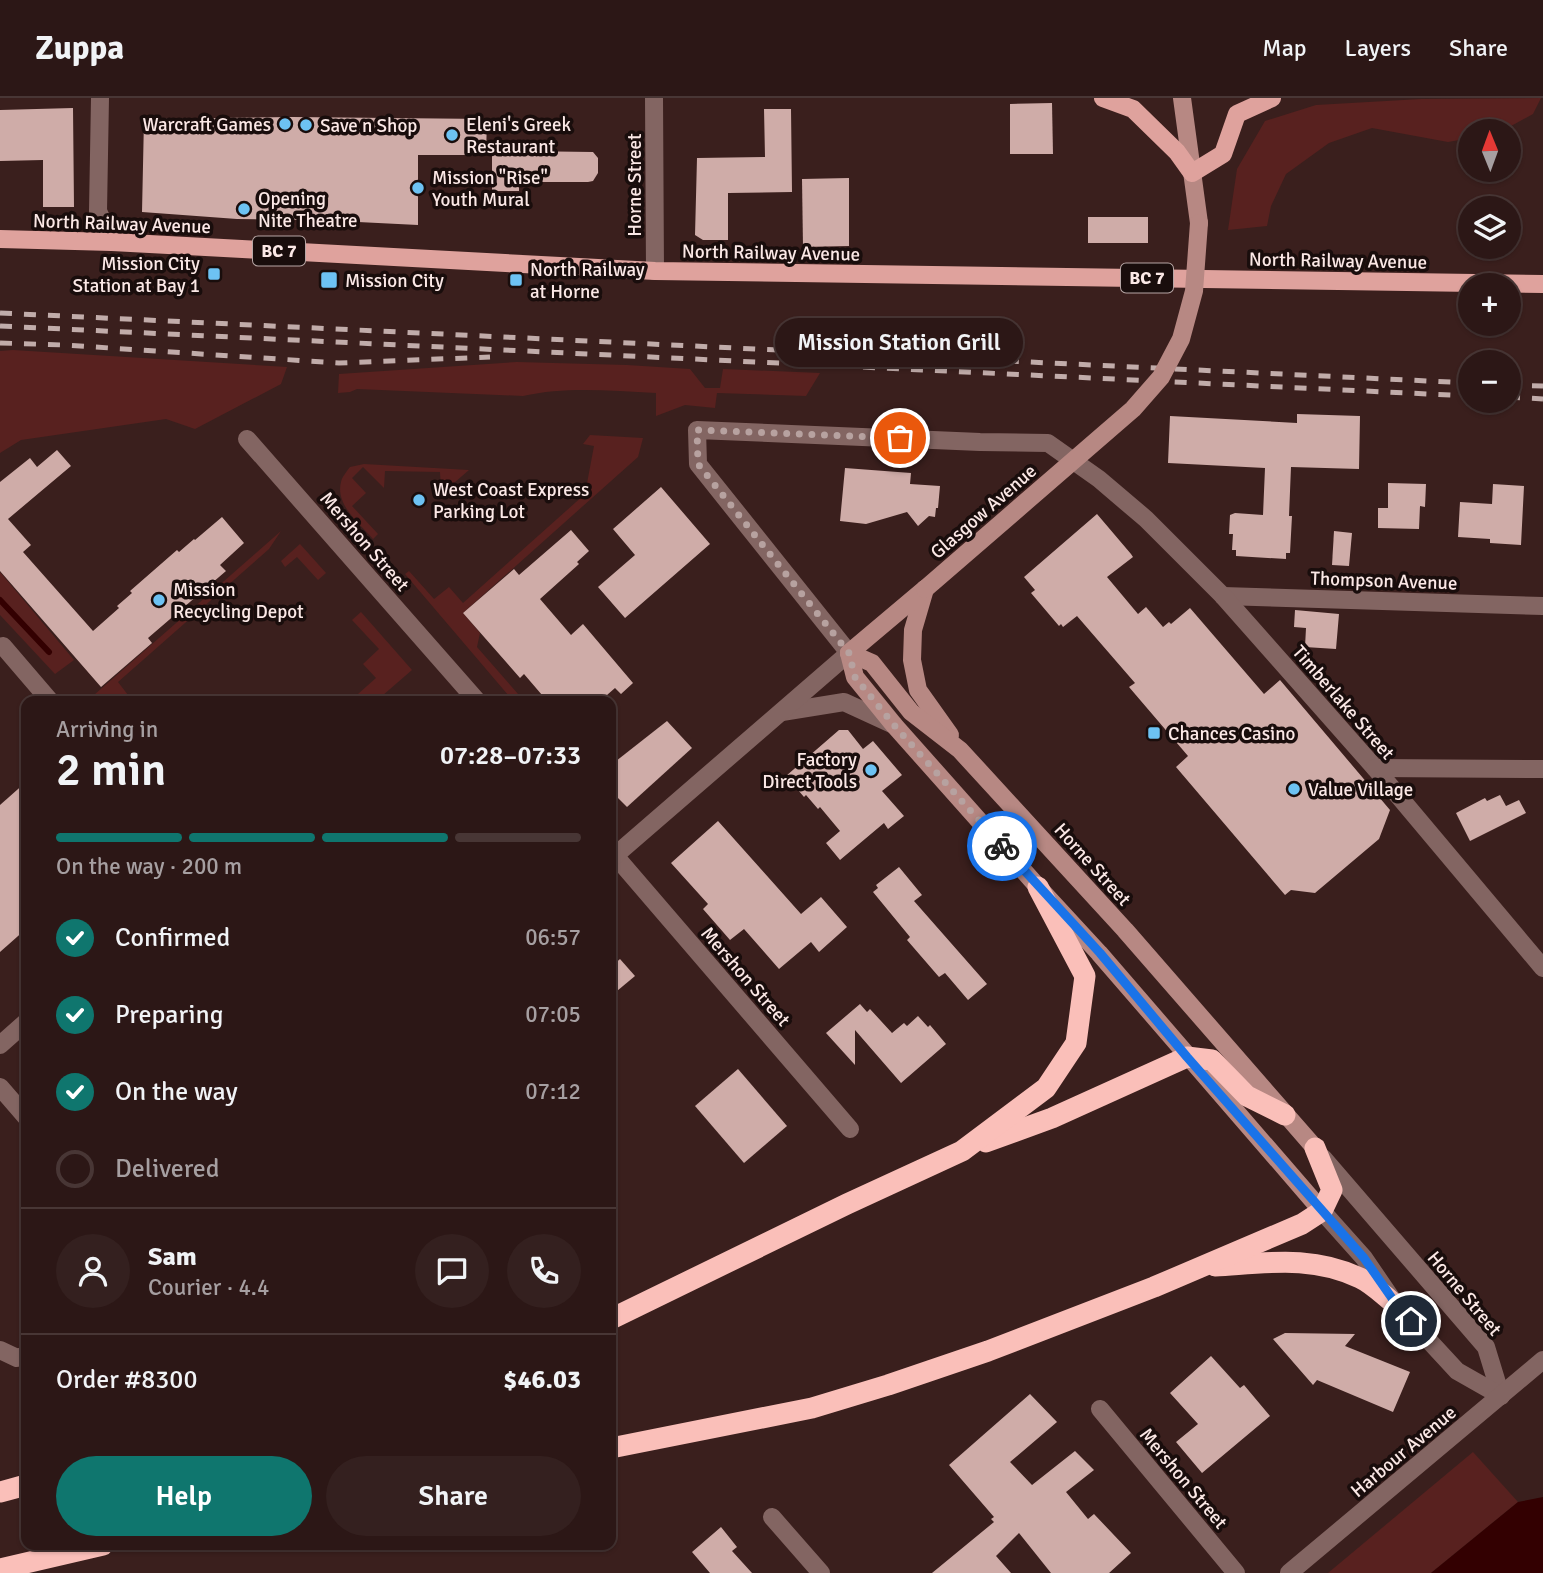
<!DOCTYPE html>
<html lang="en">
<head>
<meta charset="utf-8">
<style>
	:root { --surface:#2c1716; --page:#34201f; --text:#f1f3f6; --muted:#a69fa1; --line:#483635; --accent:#0f766e }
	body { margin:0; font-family:Signika,sans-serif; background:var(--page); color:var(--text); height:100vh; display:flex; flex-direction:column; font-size:26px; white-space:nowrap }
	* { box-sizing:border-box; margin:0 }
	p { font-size:23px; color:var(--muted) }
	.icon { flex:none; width:38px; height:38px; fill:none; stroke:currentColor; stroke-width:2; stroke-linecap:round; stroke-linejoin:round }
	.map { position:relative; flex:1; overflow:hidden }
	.drawer { position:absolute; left:21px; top:598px; width:595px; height:854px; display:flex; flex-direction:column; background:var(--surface); border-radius:14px; box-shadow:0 2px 5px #0004,0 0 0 2px var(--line) }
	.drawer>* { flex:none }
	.needle { width:46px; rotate:359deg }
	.fabs { position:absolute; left:1458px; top:21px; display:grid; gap:14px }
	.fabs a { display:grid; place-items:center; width:63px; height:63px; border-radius:50%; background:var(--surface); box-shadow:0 2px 5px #0004,0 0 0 2px var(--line); font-size:35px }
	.pin { position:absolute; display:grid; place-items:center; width:60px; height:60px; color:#fff; margin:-30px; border:4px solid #fff; border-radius:50%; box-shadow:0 2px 7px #0007 }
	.courier { position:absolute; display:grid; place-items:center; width:70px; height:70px; margin:-35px; border:5px solid #1a73e8; border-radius:50%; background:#fff; color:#222; box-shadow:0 2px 9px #0007 }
	.bubble { position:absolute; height:49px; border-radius:24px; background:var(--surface); box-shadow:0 2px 5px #0004,0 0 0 2px var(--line); font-size:23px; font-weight:600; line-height:49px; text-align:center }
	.head em { font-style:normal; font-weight:600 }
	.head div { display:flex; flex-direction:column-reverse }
	.head { display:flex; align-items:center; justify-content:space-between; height:119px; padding:0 35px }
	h1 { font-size:46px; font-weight:600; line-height:52px }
	.bar { display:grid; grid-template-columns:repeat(4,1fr); gap:10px 7px; align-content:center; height:84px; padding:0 35px }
	.bar i { height:9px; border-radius:5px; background:var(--line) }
	.bar .active { background:var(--accent) }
	.bar p { grid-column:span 4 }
	.line { display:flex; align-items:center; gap:18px; padding:0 35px; border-top:2px solid var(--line) }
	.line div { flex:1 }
	.round { display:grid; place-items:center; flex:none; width:74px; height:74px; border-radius:37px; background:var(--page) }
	ol { padding:0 35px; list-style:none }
	li { display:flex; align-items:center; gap:21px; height:77px }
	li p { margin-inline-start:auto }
	li .icon { padding:7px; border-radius:50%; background:var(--accent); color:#fff; stroke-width:4 }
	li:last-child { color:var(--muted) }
	li i { width:38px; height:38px; border:4px solid var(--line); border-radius:50% }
	.cta { display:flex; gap:14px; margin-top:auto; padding:14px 35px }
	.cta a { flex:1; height:80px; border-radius:42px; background:var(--accent); color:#fff; font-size:28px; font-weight:600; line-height:80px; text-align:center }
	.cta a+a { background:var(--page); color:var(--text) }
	header { display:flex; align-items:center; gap:42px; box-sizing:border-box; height:98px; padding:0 35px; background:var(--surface); border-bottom:2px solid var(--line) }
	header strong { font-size:33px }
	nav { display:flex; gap:38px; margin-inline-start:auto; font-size:24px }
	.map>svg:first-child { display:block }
</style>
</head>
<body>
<header>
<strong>Zuppa</strong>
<nav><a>Map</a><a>Layers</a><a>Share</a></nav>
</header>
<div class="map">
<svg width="1543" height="1475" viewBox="0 0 1543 1475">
	<rect width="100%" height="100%" fill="#3a1f1d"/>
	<g fill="#58211f">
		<polygon points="1541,0 1533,16 1502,33 1470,33 1470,40 1448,44 1372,30 1329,45 1286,76 1271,108 1267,128 1228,132 1237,71 1265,23 1316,7 1421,1"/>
		<polygon points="13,252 287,269 281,286 195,331 166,321 21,342 0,355 0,253"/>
		<path d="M517 264 627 267 690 271 705 290H720L723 271 820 275 806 298 717 295 715 310 685 307 656 318V295C611 293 567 288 523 298L357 291 350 294 338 295 339 276Z"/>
		<polygon points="590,337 643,340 638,359 463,515 480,535 477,549 525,604 514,604 405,476 409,473 434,501 449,489 463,505 585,396 594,348 583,346"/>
		<path d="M364 366 469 372 447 391H441L440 374 385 373 384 390 363 369 352 380 366 395 352 408 378 436 373 441C360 426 335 407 341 384 342 379 347 373 350 369Z"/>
		<polygon points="281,433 269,451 118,584 128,597 121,604 86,604"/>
		<polygon points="300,446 326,475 318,482 297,459 285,469 281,463"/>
		<polygon points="0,474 74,562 55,576 0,517"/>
		<polygon points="361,514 412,572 375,604 349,604 376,580 363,566 379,551 352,522"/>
		<polygon points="1473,1354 1518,1404 1431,1475 1328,1475"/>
	</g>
	<polygon fill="#330001" points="1543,1399 1543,1475 1431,1475 1518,1404"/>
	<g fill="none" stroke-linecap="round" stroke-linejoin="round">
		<polyline stroke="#330001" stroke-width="6" points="0,502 49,554"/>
	</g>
	<g fill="#cfaca8">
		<polygon points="1052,5 1053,56 1010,56 1010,6"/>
		<polygon points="73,10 74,109 43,109 43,62 0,63 0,12"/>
		<polygon points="764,11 791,11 792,94 728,95 728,142 703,142 695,137 697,60 765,59"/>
		<polygon points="292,19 487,21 486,57 418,57 418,127 318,122 237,121 142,114 144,21"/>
		<polygon points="492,45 519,45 519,53 593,54 598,60 598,75 593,83 588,84 519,84 519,93 492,93"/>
		<polygon points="849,80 849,148 803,149 802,81"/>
		<rect x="1088" y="119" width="60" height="26"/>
		<polygon points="906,226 976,230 975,255 905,251"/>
		<polygon points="1297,316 1360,318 1359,371 1291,369 1289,418 1292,418 1290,455 1286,455 1286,461 1236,458 1236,452 1232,452 1233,436 1229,436 1230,417 1235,415 1263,417 1265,370 1168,365 1170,318 1297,325"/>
		<polygon points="57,352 71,368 8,421 31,447 23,454 93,533 119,510 117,508 132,495 130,493 177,452 179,454 194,441 195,442 222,419 244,445 220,467 226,473 148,540 152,545 101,589 0,473 0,384 30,360 37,369"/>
		<polygon points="845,370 911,375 910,386 940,388 938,410 936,410 935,419 929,418 918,428 907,414 866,426 840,423"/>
		<polygon points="1388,385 1426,386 1425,409 1420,408 1419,431 1378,430 1378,410 1388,410"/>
		<polygon points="1493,386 1524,388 1521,447 1490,445 1490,441 1458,439 1460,404 1492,406"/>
		<polygon points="661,389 710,446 625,520 598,489 635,457 613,431"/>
		<polygon points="1097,416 1131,456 1133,459 1107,479 1138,516 1146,509 1163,529 1169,524 1171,526 1190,510 1264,596 1280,582 1390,712 1379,741 1315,795 1291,792 1285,797 1176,669 1188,658 1129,589 1135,585 1077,518 1063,529 1061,526 1059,528 1031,495 1035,492 1024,479"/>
		<polygon points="571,432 589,453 577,464 579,466 540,501 571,537 583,526 633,585 621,596 615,590 599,604 548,604 524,576 520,580 463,515 514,471 519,477"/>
		<polygon points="1334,433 1352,435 1349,468 1332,467"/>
		<polygon points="1295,512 1339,516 1336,551 1305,549 1306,530 1294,529"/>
		<polygon points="667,623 692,650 627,709 611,693 611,667"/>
		<polygon points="839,632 848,632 863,651 873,643 902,677 882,693 904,718 888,731 884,725 840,762 826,745 840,733 820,709 818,711 806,697 804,699 786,678"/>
		<polygon points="26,684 26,831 0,854 0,707"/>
		<polygon points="1500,697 1506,708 1519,702 1526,715 1470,743 1456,715 1485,700 1487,703"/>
		<polygon points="718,723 801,816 821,799 847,829 819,854 811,844 779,871 744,831 730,842 703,811 708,806 671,765"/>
		<polygon points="899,769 922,797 914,803 987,886 968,902 945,875 939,879 907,842 910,839 873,794 878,790 876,787"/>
		<polygon points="620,861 635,878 611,898 611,869"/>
		<polygon points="860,906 867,914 870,911 892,935 904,925 907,928 918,918 928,929 930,927 946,946 901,985 855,932 855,967 826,935"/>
		<polygon points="738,971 787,1028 744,1065 695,1008"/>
		<polygon points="1285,1235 1355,1236 1345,1248 1410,1274 1393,1314 1317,1282 1313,1287 1273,1241"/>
		<polygon points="1211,1258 1240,1290 1244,1287 1270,1318 1202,1375 1176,1344 1198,1326 1170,1295"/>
		<polygon points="1030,1296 1057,1324 1010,1364 1032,1387 1075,1353 1094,1372 1066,1394 1088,1421 1094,1416 1131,1455 1109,1475 1051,1475 1019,1435 996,1458 1011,1475 932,1475 994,1424 991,1421 994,1419 949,1367"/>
		<polygon points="721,1429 737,1449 732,1453 752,1475 710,1475 692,1454"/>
	</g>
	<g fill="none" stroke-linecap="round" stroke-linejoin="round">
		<g stroke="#836562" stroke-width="18">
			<polyline points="100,0 98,113 112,144"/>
			<polyline points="247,341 478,604"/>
			<polyline points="1223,498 1543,508"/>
			<polyline points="3,548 51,604"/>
			<polyline points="849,555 698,366 697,332 980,344 1048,345 1099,381 1146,421 1223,498 1375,670 1543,870"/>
			<polyline points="1375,670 1543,671"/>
			<polyline points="611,753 850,1031"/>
			<polyline points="0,947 26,924"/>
			<polyline points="0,989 26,1019"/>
			<polyline points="1323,1060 1486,1249 1501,1298"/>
			<polyline points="1322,1113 1364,1160 1396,1207 1457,1273 1501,1298"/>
			<polyline points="1100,1311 1236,1475"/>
			<polyline points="772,1419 821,1475"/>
			<polyline points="1289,1475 1543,1262"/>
		</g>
		<g stroke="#836562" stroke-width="18">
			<polyline points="654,0 655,173"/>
			<polyline points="782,614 844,604 894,627"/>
			<polyline points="611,761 849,555"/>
			<polyline points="0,1252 17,1260 26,1257"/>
		</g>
		<g stroke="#b78883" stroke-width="18">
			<polyline points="1182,0 1199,125"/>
			<polyline points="925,491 913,532 912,562 918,592 950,637"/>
			<polyline points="849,555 855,579 894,627 1038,789 1099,855 1322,1113"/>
			<polyline points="849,555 872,565 911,614 960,652 1125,832 1315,1050"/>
			<polyline points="849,555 925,491"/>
		</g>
		<g stroke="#dfa29d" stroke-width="18">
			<polyline points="1103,0 1133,11 1177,54 1192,75 1223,56 1237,16 1272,0"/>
			<polyline points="0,141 112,144 655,173 1543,186"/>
		</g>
		<g stroke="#fabfb9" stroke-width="21">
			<polyline points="986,1044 1052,1020 1187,959 1212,962 1247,998 1285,1017"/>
			<path d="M1215 1168C1267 1165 1312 1157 1360 1180 1373 1186 1384 1198 1396 1207"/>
			<polyline points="611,1221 847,1106 962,1053 1046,990 1076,945 1085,878 1038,789"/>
			<polyline points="611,1350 812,1310 888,1287 988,1253 1154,1189 1302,1126 1322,1113 1332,1092 1315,1050"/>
			<polyline points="0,1394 26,1387"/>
			<polyline points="0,1471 103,1447"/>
		</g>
		<g stroke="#c1acaa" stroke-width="5" stroke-dasharray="12 12" stroke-linecap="butt">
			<polyline points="0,215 1470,285"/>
			<polyline points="0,228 1470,298"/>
			<polyline points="0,245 64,247 339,265 490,259"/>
			<polyline points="1508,287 1543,288"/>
			<polyline points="1508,299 1543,301"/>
		</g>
		<polyline stroke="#b78883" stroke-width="18" points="925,491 1133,311 1161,279 1181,241 1194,193 1199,125"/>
	</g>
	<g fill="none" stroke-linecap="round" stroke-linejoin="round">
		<polyline stroke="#b7a2a0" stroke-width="7" stroke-dasharray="0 12.6" points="900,340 697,332 698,366 849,555 855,579 894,627 1002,748"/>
		<polyline stroke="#1a73e8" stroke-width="9" points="1002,748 1100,855 1187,959 1364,1160 1396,1206 1411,1223"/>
	</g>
	<g fill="#6dc2f3" stroke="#190d0c" stroke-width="2.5">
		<circle cx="285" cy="26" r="7"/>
		<circle cx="306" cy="27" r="7"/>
		<circle cx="452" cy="37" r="7"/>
		<circle cx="418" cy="90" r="7"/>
		<circle cx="244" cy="111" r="7"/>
		<rect x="207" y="169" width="14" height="14" rx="3.5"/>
		<rect x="320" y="173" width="18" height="18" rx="3.5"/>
		<rect x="509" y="175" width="14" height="14" rx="3.5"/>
		<circle cx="419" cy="402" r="7"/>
		<circle cx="159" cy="502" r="7"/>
		<rect x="1147" y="628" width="14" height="14" rx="3.5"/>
		<circle cx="871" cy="672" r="7"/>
		<circle cx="1294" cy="691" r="7"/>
	</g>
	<g text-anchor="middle" stroke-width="7" stroke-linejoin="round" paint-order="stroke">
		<g fill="#190d0c" stroke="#b7a6a5" stroke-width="2">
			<rect x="253" y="138.5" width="52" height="29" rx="5"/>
			<rect x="1121" y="165.5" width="52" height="29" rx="5"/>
		</g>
		<g font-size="18" font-weight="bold" fill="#fbe8e6">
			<text x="279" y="159">BC 7</text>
			<text x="1147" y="186">BC 7</text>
		</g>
		<g font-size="19" fill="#fbe8e6" stroke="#190d0c" text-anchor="start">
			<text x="271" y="33" text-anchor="end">Warcraft Games</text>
			<text x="466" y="33">Eleni's Greek<tspan x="466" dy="22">Restaurant</tspan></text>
			<text x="320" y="34">Save n Shop</text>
			<text x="432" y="86">Mission "Rise"<tspan x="432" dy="22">Youth Mural</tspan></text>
			<text x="258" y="107">Opening<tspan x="258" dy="22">Nite Theatre</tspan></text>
			<text x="200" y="172" text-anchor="end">Mission City<tspan x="200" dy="22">Station at Bay 1</tspan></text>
			<text x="530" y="178">North Railway<tspan x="530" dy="22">at Horne</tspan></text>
			<text x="345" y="189">Mission City</text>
			<text x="433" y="398">West Coast Express<tspan x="433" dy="22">Parking Lot</tspan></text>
			<text x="173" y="498">Mission<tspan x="173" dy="22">Recycling Depot</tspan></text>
			<text x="1168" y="642">Chances Casino</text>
			<text x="857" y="668" text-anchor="end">Factory<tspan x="857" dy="22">Direct Tools</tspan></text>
			<text x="1308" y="698">Value Village</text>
		</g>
		<g font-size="19" fill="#fbe8e6" stroke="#190d0c">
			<text transform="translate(634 87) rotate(-90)" y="7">Horne Street</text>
			<text transform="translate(122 125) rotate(2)" y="7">North Railway Avenue</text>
			<text transform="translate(771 154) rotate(1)" y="7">North Railway Avenue</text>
			<text transform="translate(1338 162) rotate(1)" y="7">North Railway Avenue</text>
			<text transform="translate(983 413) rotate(-41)" y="7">Glasgow Avenue</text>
			<text transform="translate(365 443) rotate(49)" y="7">Mershon Street</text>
			<text transform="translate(1384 482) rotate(2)" y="7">Thompson Avenue</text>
			<text transform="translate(1344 604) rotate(49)" y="7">Timberlake Street</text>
			<text transform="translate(1093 766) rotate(48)" y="7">Horne Street</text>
			<text transform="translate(746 878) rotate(49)" y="7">Mershon Street</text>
			<text transform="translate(1465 1195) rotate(50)" y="7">Horne Street</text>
			<text transform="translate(1403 1353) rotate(-40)" y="7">Harbour Avenue</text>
			<text transform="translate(1184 1380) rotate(50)" y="7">Mershon Street</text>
		</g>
	</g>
</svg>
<div class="fabs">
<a><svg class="needle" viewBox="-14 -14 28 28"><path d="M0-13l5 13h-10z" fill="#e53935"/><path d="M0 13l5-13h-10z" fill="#a69fa1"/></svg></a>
<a><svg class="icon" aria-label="layers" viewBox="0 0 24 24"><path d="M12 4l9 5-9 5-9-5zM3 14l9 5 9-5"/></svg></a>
<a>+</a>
<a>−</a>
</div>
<div class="pin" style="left:900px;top:340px;background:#ea580c"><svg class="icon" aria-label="bag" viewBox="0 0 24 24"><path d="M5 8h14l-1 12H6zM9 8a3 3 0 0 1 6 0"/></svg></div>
<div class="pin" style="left:1411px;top:1223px;background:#1f2937"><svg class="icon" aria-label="home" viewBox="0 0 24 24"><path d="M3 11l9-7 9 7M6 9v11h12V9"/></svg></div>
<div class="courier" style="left:1002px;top:748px"><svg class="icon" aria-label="bike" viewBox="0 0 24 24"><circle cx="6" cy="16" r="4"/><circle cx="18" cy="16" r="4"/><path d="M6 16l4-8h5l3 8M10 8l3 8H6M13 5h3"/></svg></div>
<div class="bubble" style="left:775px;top:220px;width:248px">Mission Station Grill</div>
<section class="drawer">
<div class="head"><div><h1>2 min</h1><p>Arriving in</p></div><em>07:28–07:33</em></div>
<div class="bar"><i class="active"></i><i class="active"></i><i class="active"></i><i></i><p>On the way · 200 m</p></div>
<ol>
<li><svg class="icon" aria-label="check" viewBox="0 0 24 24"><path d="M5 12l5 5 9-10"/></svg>Confirmed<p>06:57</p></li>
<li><svg class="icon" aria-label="check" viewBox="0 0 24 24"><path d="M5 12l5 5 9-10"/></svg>Preparing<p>07:05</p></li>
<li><svg class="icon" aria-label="check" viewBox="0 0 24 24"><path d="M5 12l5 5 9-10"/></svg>On the way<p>07:12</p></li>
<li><i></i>Delivered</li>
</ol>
<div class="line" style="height:126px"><a class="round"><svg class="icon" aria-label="person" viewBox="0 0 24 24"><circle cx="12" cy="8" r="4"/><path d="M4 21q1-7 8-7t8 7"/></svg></a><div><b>Sam</b><p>Courier · 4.4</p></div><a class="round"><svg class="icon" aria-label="chat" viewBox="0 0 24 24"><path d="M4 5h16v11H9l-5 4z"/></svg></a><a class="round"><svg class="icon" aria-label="phone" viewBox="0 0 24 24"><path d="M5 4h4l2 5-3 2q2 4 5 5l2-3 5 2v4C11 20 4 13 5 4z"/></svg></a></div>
<div class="line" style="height:91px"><div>Order #8300</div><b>$46.03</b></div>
<div class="cta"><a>Help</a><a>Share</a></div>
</section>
</div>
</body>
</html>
